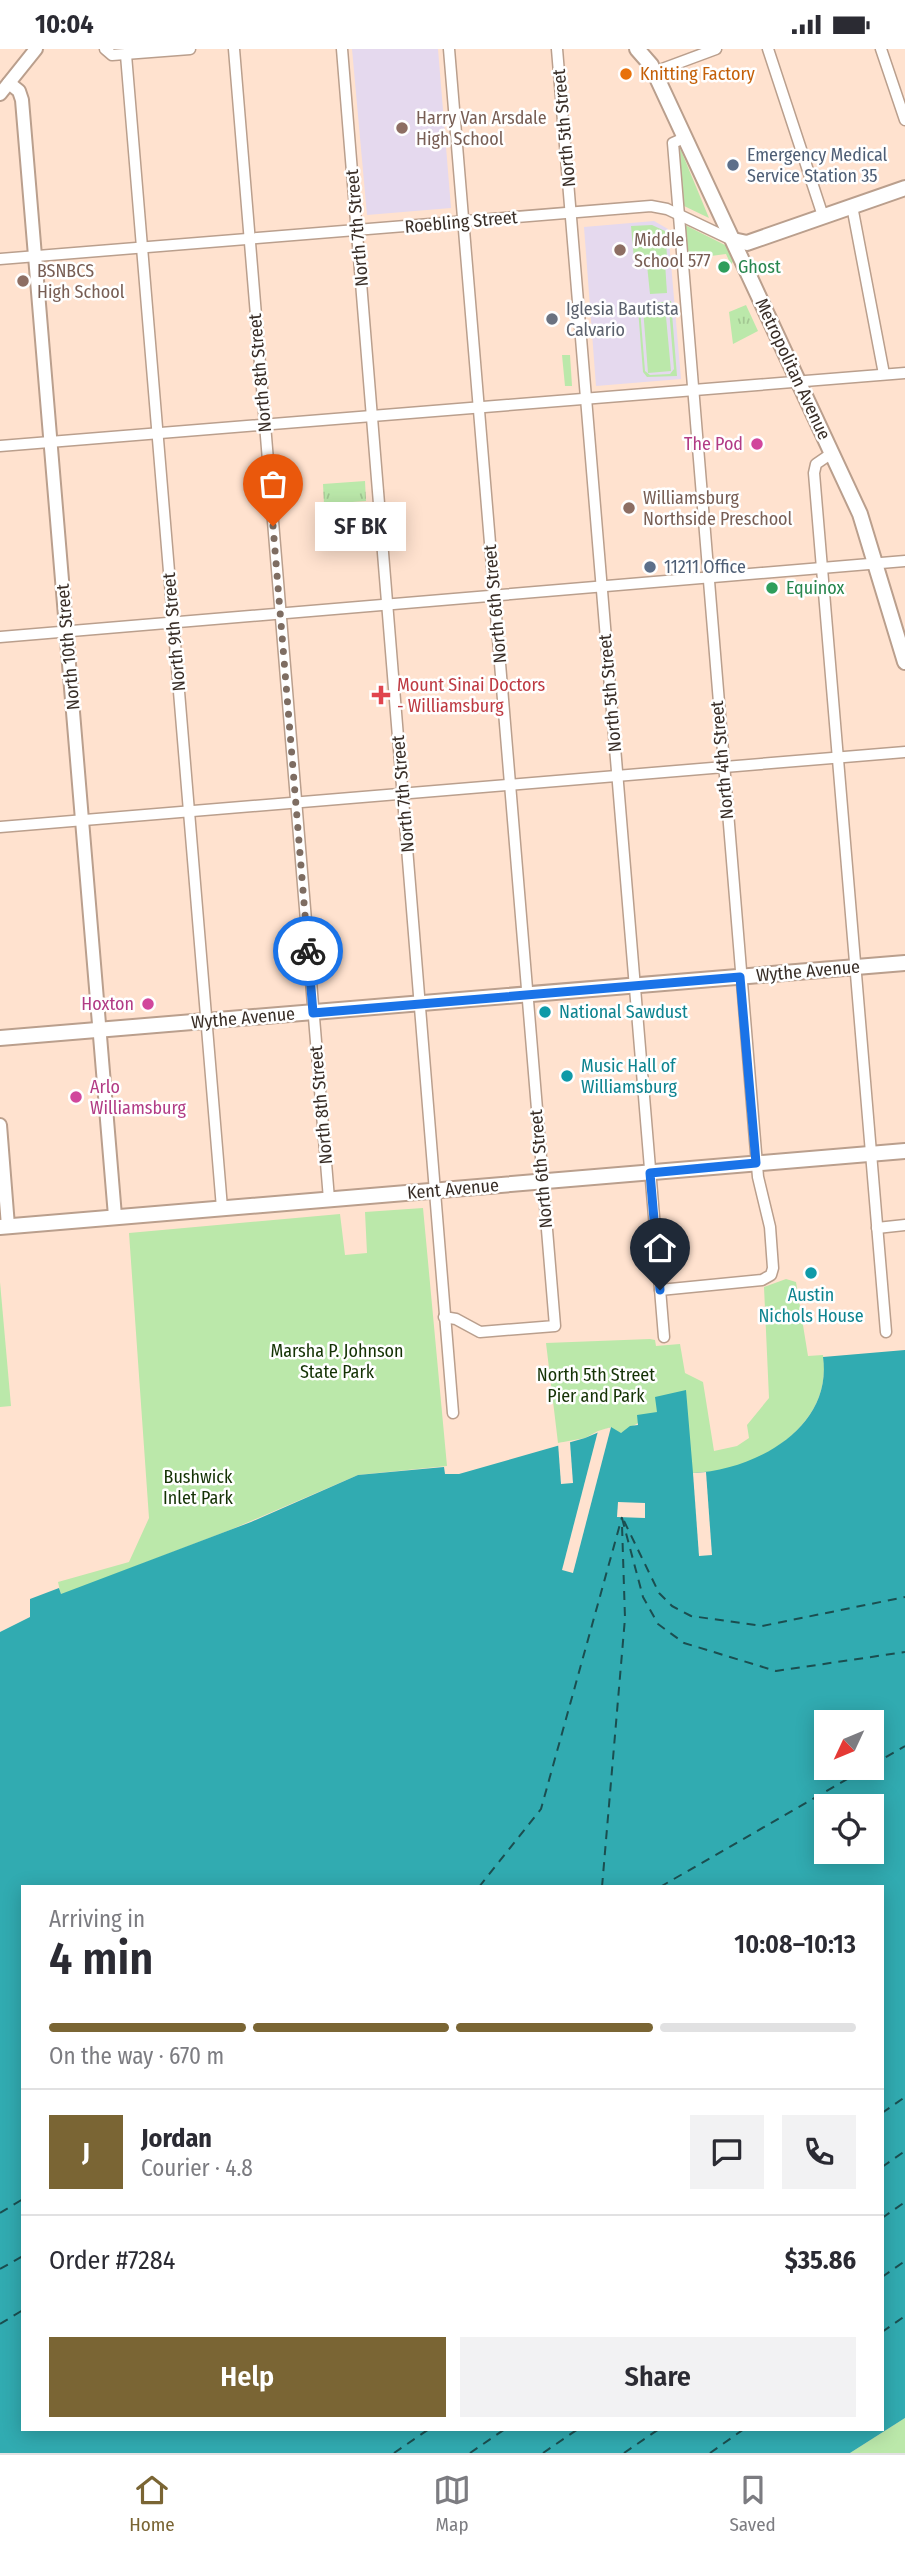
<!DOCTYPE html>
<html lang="en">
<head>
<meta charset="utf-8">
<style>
	:root { --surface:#fff; --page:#f2f2f3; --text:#2b2b33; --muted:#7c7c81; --line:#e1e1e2; --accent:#7a6534 }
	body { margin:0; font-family:"Fira Sans Condensed",sans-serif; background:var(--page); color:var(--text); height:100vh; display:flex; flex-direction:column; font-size:26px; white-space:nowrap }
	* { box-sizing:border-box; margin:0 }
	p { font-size:23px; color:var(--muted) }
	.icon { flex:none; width:38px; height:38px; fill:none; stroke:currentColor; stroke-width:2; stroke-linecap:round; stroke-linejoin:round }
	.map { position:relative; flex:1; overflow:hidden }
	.drawer { position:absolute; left:21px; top:1836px; width:863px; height:546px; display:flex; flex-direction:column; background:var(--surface); border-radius:0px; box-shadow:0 4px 18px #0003 }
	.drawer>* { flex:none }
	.needle { width:46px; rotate:226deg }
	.tools { position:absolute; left:814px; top:1661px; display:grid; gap:14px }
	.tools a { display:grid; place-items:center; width:70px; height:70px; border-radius:0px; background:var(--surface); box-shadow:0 4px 18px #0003; font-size:35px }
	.pin { position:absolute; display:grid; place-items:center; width:60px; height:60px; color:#fff; margin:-72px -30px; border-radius:50% 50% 50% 0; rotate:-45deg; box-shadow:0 0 7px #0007 }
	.pin .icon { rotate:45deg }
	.courier { position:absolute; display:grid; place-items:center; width:70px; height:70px; margin:-35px; border:5px solid #1a73e8; border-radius:50%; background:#fff; color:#222; box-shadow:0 2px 9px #0007 }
	.bubble { position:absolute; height:49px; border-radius:0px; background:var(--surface); box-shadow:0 4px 18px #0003; font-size:23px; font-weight:600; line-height:49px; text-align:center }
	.overview em { font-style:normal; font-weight:600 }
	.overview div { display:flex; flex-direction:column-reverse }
	.overview { display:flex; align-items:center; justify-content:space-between; height:119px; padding:0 28px }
	h1 { font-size:46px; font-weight:600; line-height:52px }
	.bar { display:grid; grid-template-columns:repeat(4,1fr); gap:10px 7px; align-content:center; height:84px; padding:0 28px }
	.bar i { height:9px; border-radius:5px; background:var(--line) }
	.bar .selected { background:var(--accent) }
	.bar p { grid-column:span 4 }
	.line { display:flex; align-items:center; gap:18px; padding:0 28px; border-top:2px solid var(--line) }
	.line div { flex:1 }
	.round { display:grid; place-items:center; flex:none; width:74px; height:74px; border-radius:0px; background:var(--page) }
	.button { display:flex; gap:14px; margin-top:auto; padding:14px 28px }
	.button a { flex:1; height:80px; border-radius:0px; background:var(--accent); color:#fff; font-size:28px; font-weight:600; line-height:80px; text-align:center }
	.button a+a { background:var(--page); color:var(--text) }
	.status { display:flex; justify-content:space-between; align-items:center; height:49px; padding:0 35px; background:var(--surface); direction:ltr }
	.status svg { height:19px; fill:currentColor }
	.tab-bar { display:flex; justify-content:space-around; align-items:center; height:98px; border-top:2px solid var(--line); background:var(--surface); font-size:19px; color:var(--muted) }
	.tab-bar a { display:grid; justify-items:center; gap:4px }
	.tab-bar .selected { color:var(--accent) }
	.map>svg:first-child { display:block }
</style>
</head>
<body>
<div class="status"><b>10:04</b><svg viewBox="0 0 49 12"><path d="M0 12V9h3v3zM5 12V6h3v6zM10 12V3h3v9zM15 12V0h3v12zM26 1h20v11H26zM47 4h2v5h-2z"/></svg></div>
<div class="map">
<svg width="905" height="2404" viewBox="0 0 905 2404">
	<defs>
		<pattern id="grass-tufts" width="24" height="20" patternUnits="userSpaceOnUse" patternTransform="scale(1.75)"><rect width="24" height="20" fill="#bbe8aa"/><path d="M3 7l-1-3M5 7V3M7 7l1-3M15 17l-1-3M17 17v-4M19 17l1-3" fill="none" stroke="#a2c792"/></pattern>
	</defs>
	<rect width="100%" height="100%" fill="#ffe2cf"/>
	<g fill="#e5d9ee">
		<polygon points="352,0 438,0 451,159 367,166"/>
		<polygon points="654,172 668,180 681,330 596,337 584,178"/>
	</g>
	<g fill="url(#grass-tufts)">
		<polygon points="746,256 758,282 733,295 729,263"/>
		<polygon points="365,432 366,452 324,455 323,435"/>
	</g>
	<g fill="#bbe8aa" fill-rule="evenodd">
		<polygon points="680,99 709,169 682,156"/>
		<polygon points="652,176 665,182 667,207 634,210 631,177"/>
		<polygon points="685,176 729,198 735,209 731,216 726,205 688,210 682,178"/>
		<polygon points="665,214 667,244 650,245 647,216"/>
		<path d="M671 252 677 327 647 328 643 323 638 260 643 255ZM664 255 669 260 674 320 670 325 650 326 645 322 640 260Z"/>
		<polygon points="665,257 671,322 648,324 643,259"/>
		<polygon points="562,306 570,306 572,337 565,337"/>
		<polygon points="423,1159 447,1417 358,1426 230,1481 61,1546 58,1533 129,1513 149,1469 129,1184 340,1165 345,1206 367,1204 365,1163"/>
		<path d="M786 1230 796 1233 808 1307 823 1306C833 1374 765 1416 706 1424L712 1506 657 1363 621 1384 598 1382 585 1389 558 1394 546 1294 650 1290 655 1291 656 1297 680 1295 685 1324 703 1333 714 1402 737 1397 749 1389 747 1376 769 1349 764 1238Z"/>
		<polygon points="0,1233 11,1357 0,1358"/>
		<polygon points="905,2369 905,2404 850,2404"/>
	</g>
	<path fill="#31abb1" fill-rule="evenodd" d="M905 1301V2369L850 2404H0V1583L30 1568V1550L59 1539 61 1545 251 1473 358 1426 444 1418 445 1425H459L585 1389 611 1378 621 1384 630 1377 638 1376 637 1366 657 1363 655 1348 686 1341 693 1424C754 1421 833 1380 823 1308ZM826 1673H872V1718H826ZM826 1757H872V1802H826ZM23 1838H882V2380H23Z"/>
	<g fill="#ffe2cf">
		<polygon points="611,1378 573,1524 562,1521 598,1382"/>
		<polygon points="570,1393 573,1434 561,1435 558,1394"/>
		<polygon points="706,1423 712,1506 699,1507 693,1424"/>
		<polygon points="618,1453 645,1454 645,1469 617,1468"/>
	</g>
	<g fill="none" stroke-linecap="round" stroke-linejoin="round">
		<g stroke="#1b4e50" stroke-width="2" stroke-dasharray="9 7" stroke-linecap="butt">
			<polyline points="622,1469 643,1548 658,1575 684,1594 776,1622 905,1603"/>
			<polyline points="624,1472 659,1544 672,1557 691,1567 762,1577 905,1548"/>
			<polyline points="872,1716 905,1697"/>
			<polyline points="479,1838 541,1760 622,1468"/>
			<polyline points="602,1838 625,1569 622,1476"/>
			<polyline points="660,1838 868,1718"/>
			<polyline points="882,2064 905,2048"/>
			<polyline points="882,2118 905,2102"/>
			<polyline points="0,2164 23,2150"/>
			<polyline points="882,2169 905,2153"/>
			<polyline points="0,2220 23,2207"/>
			<polyline points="882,2228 905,2212"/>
			<polyline points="0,2275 23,2261"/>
			<polyline points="882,2283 905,2267"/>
			<polyline points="394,2404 429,2380"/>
			<polyline points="470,2404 505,2380"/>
			<polyline points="543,2404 578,2380"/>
			<polyline points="624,2404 659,2380"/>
			<polyline points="710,2404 744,2380"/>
		</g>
		<g stroke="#ba9f8d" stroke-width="13">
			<g id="minor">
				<polyline points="105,0 112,6 190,0"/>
				<polyline points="234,0 329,1150"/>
				<polyline points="342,0 453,1364"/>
				<polyline points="557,0 664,1288"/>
				<polyline points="768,0 823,167"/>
				<polyline points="881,0 905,71"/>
				<polyline points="126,6 222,1159"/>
				<polyline points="654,23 716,0"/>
				<polyline points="852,157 884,325"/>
				<polyline points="0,210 651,157 667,160 732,191"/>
				<polyline points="0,397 905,324"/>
				<polyline points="832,404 816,415 814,424 886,1283"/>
				<polyline points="0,588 905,512"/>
				<polyline points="0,778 905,703"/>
				<polyline points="877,1179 905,1176"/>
				<polyline points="660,1241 762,1231 771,1226 773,1219 770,1178 758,1128 673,94 684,89"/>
				<polyline points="444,1268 456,1270 480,1283 555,1277 449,0"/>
			</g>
		</g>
		<g stroke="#ba9f8d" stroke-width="16">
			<g id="tertiary">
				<polyline points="9,34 19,42 22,51 115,1167"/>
				<polyline points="0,45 36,0"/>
				<polyline points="0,1076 8,1177"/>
			</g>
		</g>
		<g stroke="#ba9f8d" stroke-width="18">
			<g id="secondary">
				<polyline points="637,0 651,16 860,465 905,613"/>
				<polyline points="733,191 747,194 905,139"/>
				<polyline points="0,989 905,914"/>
				<polyline points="0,1178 905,1102"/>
			</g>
		</g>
		<use href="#minor" stroke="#fff" stroke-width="10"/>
		<use href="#tertiary" stroke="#fff" stroke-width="12"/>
		<use href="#secondary" stroke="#fff" stroke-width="14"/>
	</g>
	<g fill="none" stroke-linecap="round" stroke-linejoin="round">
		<polyline stroke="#7e6d62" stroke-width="7" stroke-dasharray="0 12.6" points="273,477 308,902"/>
		<polyline stroke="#1a73e8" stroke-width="9" points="308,902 313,964 740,928 756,1114 650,1124 660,1241"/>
	</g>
	<circle fill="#e8710a" stroke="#fff" stroke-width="2.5" cx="626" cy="25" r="7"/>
	<g fill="#8d6e63" stroke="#fff" stroke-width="2.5">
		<circle cx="402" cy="79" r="7"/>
		<circle cx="620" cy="201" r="7"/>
		<circle cx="23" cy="232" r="7"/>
		<circle cx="629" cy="459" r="7"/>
	</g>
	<g fill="#5c6f8a" stroke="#fff" stroke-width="2.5">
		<circle cx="733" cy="116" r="7"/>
		<circle cx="650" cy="518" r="7"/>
	</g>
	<g fill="#2e9e5b" stroke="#fff" stroke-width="2.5">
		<circle cx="724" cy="218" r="7"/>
		<circle cx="772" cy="539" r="7"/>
	</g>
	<circle fill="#6b7280" stroke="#fff" stroke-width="2.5" cx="552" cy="270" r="7"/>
	<g fill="#d1479c" stroke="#fff" stroke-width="2.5">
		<circle cx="757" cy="395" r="7"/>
		<circle cx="148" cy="955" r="7"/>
		<circle cx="76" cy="1048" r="7"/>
	</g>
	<path fill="#e0444e" stroke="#fff" stroke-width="2.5" d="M377.5 635.5h7v7h7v7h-7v7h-7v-7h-7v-7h7z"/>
	<g fill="#0f9aa8" stroke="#fff" stroke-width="2.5">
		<circle cx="545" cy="963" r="7"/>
		<circle cx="567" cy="1027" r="7"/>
		<circle cx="811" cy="1224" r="7"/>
	</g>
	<g text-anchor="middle" stroke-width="5" stroke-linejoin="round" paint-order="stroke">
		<g font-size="18" fill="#c56008" stroke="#fff" text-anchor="start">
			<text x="640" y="31">Knitting Factory</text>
		</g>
		<g font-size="18" fill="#785e54" stroke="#fff" text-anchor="start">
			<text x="416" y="75">Harry Van Arsdale<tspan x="416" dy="21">High School</tspan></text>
			<text x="634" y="197">Middle<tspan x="634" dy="21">School 577</tspan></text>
			<text x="37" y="228">BSNBCS<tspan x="37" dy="21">High School</tspan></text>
			<text x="643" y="455">Williamsburg<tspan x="643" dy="21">Northside Preschool</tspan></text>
		</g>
		<g font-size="18" fill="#392e27" stroke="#fff">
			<text transform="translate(564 79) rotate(-95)" y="6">North 5th Street</text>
			<text transform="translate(461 173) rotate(-5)" y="6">Roebling Street</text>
			<text transform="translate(357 179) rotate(-95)" y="6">North 7th Street</text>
			<text transform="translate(793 320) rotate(65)" y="6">Metropolitan Avenue</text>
			<text transform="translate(260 324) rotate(-95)" y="6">North 8th Street</text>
			<text transform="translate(495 555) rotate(-95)" y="6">North 6th Street</text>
			<text transform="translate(174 583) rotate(-95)" y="6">North 9th Street</text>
			<text transform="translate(68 598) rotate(-95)" y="6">North 10th Street</text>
			<text transform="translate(610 644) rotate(-95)" y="6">North 5th Street</text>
			<text transform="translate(722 711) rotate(-95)" y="6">North 4th Street</text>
			<text transform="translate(403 745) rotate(-95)" y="6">North 7th Street</text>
			<text transform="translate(808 922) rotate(-5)" y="6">Wythe Avenue</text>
			<text transform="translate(243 969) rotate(-5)" y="6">Wythe Avenue</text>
			<text transform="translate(321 1056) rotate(-95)" y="6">North 8th Street</text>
			<text transform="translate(541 1120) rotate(-95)" y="6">North 6th Street</text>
			<text transform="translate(453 1140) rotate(-5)" y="6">Kent Avenue</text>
		</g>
		<g font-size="18" fill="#4e5e75" stroke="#fff" text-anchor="start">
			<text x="747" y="112">Emergency Medical<tspan x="747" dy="21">Service Station 35</tspan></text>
			<text x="664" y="524">11211 Office</text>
		</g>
		<g font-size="18" fill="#27864d" stroke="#fff" text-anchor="start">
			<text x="738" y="224">Ghost</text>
			<text x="786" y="545">Equinox</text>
		</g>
		<g font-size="18" fill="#5b616d" stroke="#fff" text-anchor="start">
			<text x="566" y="266">Iglesia Bautista<tspan x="566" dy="21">Calvario</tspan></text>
		</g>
		<g font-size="18" fill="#b23c85" stroke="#fff" text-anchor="end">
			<text x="743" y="401">The Pod</text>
			<text x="134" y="961">Hoxton</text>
			<text x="90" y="1044" text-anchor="start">Arlo<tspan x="90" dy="21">Williamsburg</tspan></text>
		</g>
		<g font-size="18" fill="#be3a42" stroke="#fff" text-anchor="start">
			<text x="397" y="642">Mount Sinai Doctors<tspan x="397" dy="21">- Williamsburg</tspan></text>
		</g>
		<g font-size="18" fill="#0d838f" stroke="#fff" text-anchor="start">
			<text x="559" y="969">National Sawdust</text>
			<text x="581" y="1023">Music Hall of<tspan x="581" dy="21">Williamsburg</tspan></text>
			<text x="811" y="1252" text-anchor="middle">Austin<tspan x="811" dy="21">Nichols House</tspan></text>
		</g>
		<g font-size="18" fill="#143204" stroke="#fff">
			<text x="337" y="1308">Marsha P. Johnson<tspan x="337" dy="21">State Park</tspan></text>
			<text x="596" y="1332">North 5th Street<tspan x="596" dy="21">Pier and Park</tspan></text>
			<text x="198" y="1434">Bushwick<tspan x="198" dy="21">Inlet Park</tspan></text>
		</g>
	</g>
</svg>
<div class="tools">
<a><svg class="needle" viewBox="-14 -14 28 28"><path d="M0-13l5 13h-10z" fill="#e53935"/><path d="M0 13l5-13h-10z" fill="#7c7c81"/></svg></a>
<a><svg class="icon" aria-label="locate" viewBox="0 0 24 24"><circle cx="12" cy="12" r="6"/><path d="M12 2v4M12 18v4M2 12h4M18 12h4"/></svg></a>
</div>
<div class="pin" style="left:273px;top:477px;background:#ea580c"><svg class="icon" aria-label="bag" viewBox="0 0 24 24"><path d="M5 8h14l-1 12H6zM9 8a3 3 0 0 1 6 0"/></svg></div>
<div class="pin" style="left:660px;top:1241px;background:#1f2937"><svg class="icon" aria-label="home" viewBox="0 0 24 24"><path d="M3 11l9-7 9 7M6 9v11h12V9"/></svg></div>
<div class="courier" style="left:308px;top:902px"><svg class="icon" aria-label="bike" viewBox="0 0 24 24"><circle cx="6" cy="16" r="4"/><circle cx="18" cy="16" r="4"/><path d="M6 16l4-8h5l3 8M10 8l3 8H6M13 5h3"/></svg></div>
<div class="bubble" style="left:315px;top:453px;width:91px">SF BK</div>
<section class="drawer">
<div class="overview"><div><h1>4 min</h1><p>Arriving in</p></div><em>10:08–10:13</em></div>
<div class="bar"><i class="selected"></i><i class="selected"></i><i class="selected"></i><i></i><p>On the way · 670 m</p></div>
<div class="line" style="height:126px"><b class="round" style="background:var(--accent);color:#fff">J</b><div><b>Jordan</b><p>Courier · 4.8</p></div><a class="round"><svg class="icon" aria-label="chat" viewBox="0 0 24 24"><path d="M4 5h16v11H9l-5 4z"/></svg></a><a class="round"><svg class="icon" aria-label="phone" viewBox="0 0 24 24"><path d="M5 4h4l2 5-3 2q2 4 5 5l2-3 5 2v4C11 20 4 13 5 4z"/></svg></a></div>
<div class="line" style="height:91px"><div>Order #7284</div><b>$35.86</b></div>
<div class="button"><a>Help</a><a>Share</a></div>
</section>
</div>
<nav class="tab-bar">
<a class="selected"><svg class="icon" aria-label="home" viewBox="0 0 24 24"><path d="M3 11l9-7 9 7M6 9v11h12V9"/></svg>Home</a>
<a><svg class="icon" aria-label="map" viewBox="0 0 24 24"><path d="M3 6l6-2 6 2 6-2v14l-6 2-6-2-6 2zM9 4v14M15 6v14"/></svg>Map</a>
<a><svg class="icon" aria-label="saved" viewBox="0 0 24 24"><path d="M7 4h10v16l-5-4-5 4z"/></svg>Saved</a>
</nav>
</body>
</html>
